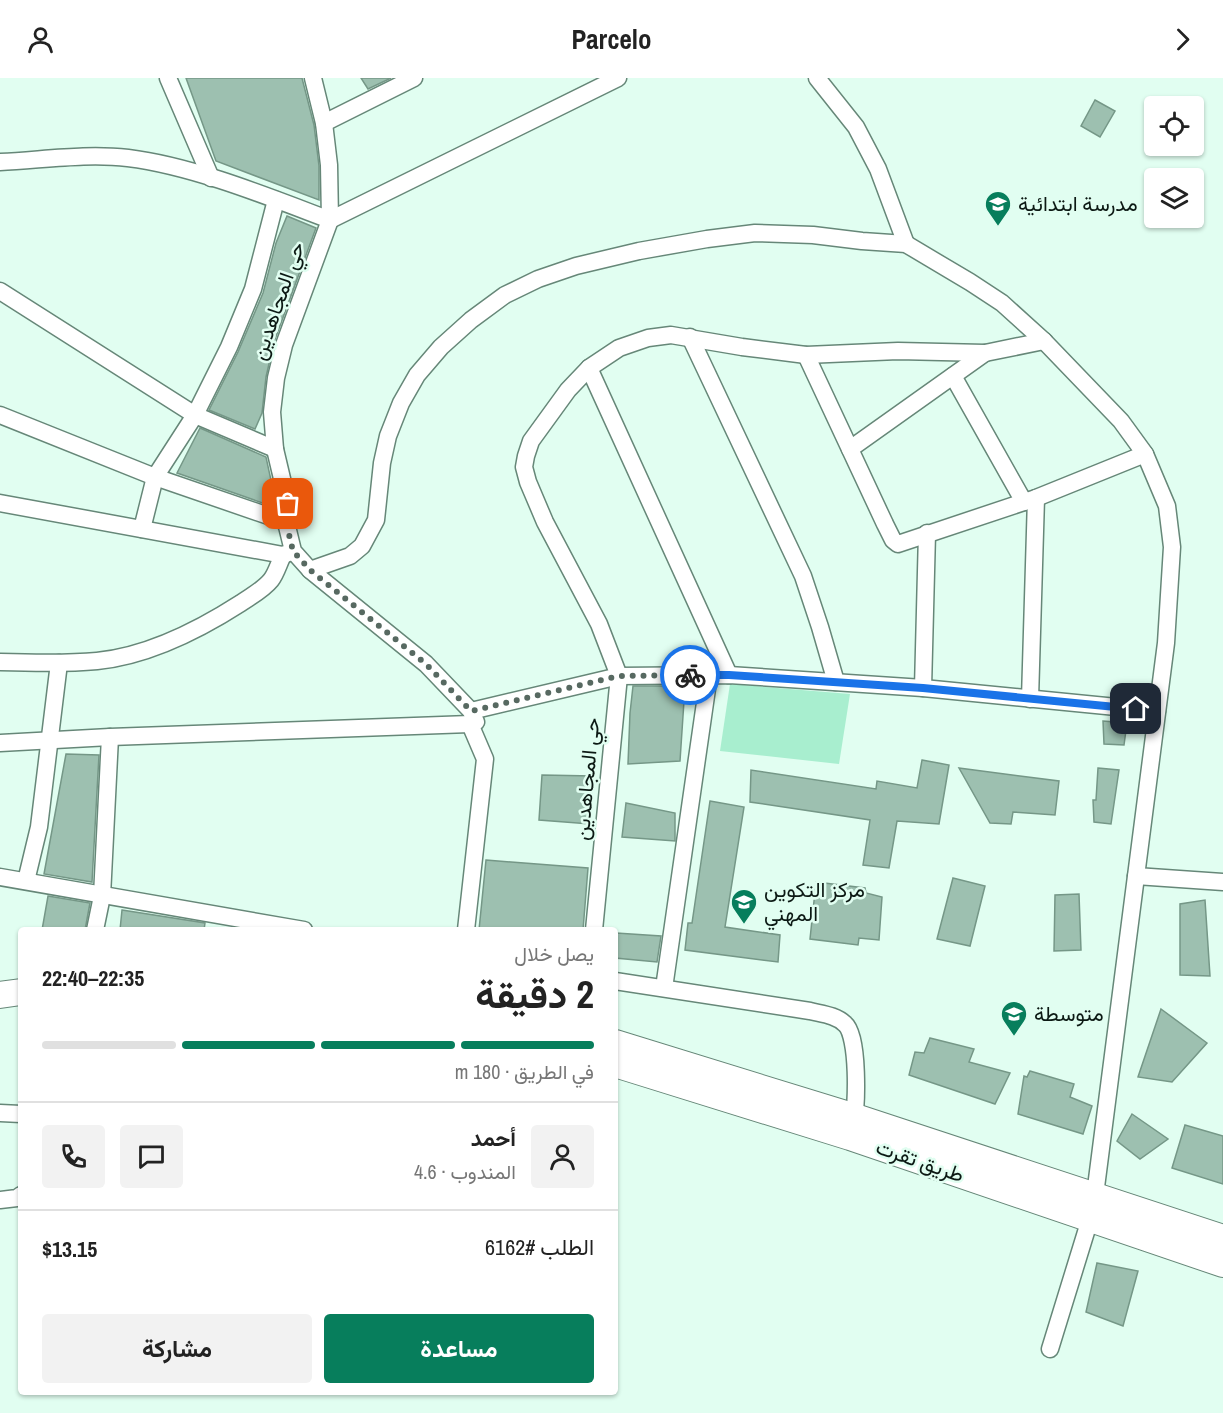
<!DOCTYPE html>
<html lang="ar">
<head>
<meta charset="utf-8">
<style>
	:root { --surface:#fff; --page:#f2f2f2; --text:#222; --muted:#767676; --line:#e0e0e0; --accent:#077e5c }
	body { margin:0; font-family:"Archivo Narrow",Vazirmatn,sans-serif; background:var(--page); color:var(--text); direction:rtl; height:100vh; display:flex; flex-direction:column; font-size:22px; white-space:nowrap }
	* { box-sizing:border-box; margin:0 }
	p { font-size:20px; color:var(--muted) }
	.icon { flex:none; width:33px; height:33px; fill:none; stroke:currentColor; stroke-width:2; stroke-linecap:round; stroke-linejoin:round }
	.map { position:relative; flex:1; overflow:hidden; direction:ltr }
	.side { position:absolute; left:18px; top:849px; width:600px; height:468px; display:flex; flex-direction:column; background:var(--surface); border-radius:6px; box-shadow:0 2px 4px #0004; direction:rtl }
	.side>* { flex:none }
	.tools { position:absolute; left:1144px; top:18px; display:grid; gap:12px }
	.tools a { display:grid; place-items:center; width:60px; height:60px; border-radius:6px; background:var(--surface); box-shadow:0 2px 4px #0004; font-size:30px }
	.pin { position:absolute; display:grid; place-items:center; width:51px; height:51px; color:#fff; margin:-26px; border-radius:12px; box-shadow:0 3px 9px #0006 }
	.courier { position:absolute; display:grid; place-items:center; width:60px; height:60px; margin:-30px; border:4px solid #1a73e8; border-radius:50%; background:#fff; color:#222; box-shadow:0 2px 8px #0007 }
	.overview em { font-style:normal; font-weight:700 }
	.overview div { display:flex; flex-direction:column-reverse }
	.overview { display:flex; align-items:center; justify-content:space-between; height:102px; padding:0 24px }
	h1 { font-size:39px; font-weight:700; line-height:45px }
	.bar { display:grid; grid-template-columns:repeat(4,1fr); gap:9px 6px; align-content:center; height:72px; padding:0 24px }
	.bar i { height:8px; border-radius:4px; background:var(--line) }
	.bar .active { background:var(--accent) }
	.bar p { grid-column:span 4 }
	.line { display:flex; align-items:center; gap:15px; padding:0 24px; border-top:2px solid var(--line) }
	.line div { flex:1 }
	.round { display:grid; place-items:center; flex:none; width:63px; height:63px; border-radius:6px; background:var(--page) }
	.cta { display:flex; gap:12px; margin-top:auto; padding:12px 24px }
	.cta a { flex:1; height:69px; border-radius:6px; background:var(--accent); color:#fff; font-size:24px; font-weight:700; line-height:69px; text-align:center }
	.cta a+a { background:var(--page); color:var(--text) }
	header { display:flex; justify-content:space-between; align-items:center; height:78px; padding:0 24px; background:var(--surface); font-size:27px; font-weight:700 }
	.map>svg:first-child { display:block }
</style>
</head>
<body>
<header><svg class="icon" aria-label="forward" viewBox="0 0 24 24"><path d="M9 5l7 7-7 7"/></svg>Parcelo<svg class="icon" aria-label="person" viewBox="0 0 24 24"><circle cx="12" cy="8" r="4"/><path d="M4 21q1-7 8-7t8 7"/></svg></header>
<div class="map">
<svg width="1223" height="1335" viewBox="0 0 1223 1335">
	<rect width="100%" height="100%" fill="#e1fef1"/>
	<polygon fill="#a8eecf" points="730,606 850,616 839,686 720,673"/>
	<g fill="#9dc0b0" stroke="#759787" stroke-width="1.5">
		<polygon points="186,0 302,0 314,47 319,88 319,122 216,83"/>
		<polygon points="361,0 391,0 368,11"/>
		<polygon points="1095,22 1115,33 1100,59 1081,48"/>
		<polygon points="287,138 316,150 274,264 266,299 262,335 255,351 209,332 238,274 263,215 276,165"/>
		<polygon points="200,350 266,379 277,430 177,395"/>
		<polygon points="633,608 685,608 680,683 628,686 630,635"/>
		<polygon points="1103,643 1127,645 1124,667 1104,666"/>
		<polygon points="66,676 99,677 92,804 44,796"/>
		<polygon points="922,682 949,687 939,746 897,743 889,790 863,787 870,742 750,724 751,692 876,711 877,703 917,710"/>
		<polygon points="959,690 1059,703 1055,737 1013,734 1011,746 990,745"/>
		<polygon points="1098,690 1119,692 1111,746 1094,744 1093,722 1096,722"/>
		<polygon points="542,697 593,698 590,746 539,742"/>
		<polygon points="710,723 744,729 725,849 780,857 778,884 685,872 688,845 692,845"/>
		<polygon points="626,725 675,735 675,763 622,759"/>
		<polygon points="486,782 588,790 583,852 479,852"/>
		<polygon points="953,800 985,808 970,868 937,861"/>
		<polygon points="816,804 865,810 866,815 882,819 879,862 859,860 858,867 810,861"/>
		<polygon points="1079,816 1081,872 1054,873 1055,817"/>
		<polygon points="48,818 90,825 85,852 42,852"/>
		<polygon points="1205,822 1210,898 1180,897 1180,826"/>
		<polygon points="122,832 205,845 204,852 120,852"/>
		<polygon points="616,855 661,858 657,884 615,880"/>
		<polygon points="1161,931 1207,965 1172,1004 1138,999"/>
		<polygon points="930,960 974,971 969,984 1010,995 995,1026 909,997 915,974 924,975"/>
		<polygon points="1030,993 1074,1006 1070,1019 1092,1028 1083,1056 1018,1036 1024,998 1027,999"/>
		<polygon points="1132,1036 1168,1061 1140,1081 1117,1063"/>
		<polygon points="1185,1047 1223,1058 1223,1106 1172,1090"/>
		<polygon points="1097,1185 1138,1193 1123,1248 1086,1234"/>
	</g>
	<g fill="none" stroke-linecap="round" stroke-linejoin="round">
		<g stroke="#668778" stroke-width="19">
			<g id="street">
				<polyline points="168,0 211,100"/>
				<polyline points="313,0 324,45 329,87 330,142 284,267 276,300 272,334 275,371 288,426 286,444 293,473 310,492 426,586 471,633 476,644 470,646"/>
				<polyline points="817,0 856,49 878,91 906,166"/>
				<polyline points="324,45 414,0"/>
				<path d="M0 84C43 82 86 75 128 80 193 88 269 119 330 142L618 0"/>
				<polyline points="0,213 195,337 275,371"/>
				<polyline points="690,259 803,498 820,549 836,604"/>
				<polyline points="806,277 885,446 893,462 898,466 1036,420 1145,376"/>
				<polyline points="589,290 729,597"/>
				<polyline points="953,298 1024,424"/>
				<polyline points="0,337 155,399 286,444"/>
				<polyline points="850,371 985,275"/>
				<polyline points="0,425 283,477 291,474"/>
				<polyline points="142,451 155,399 195,337 229,269 253,211 276,122"/>
				<polyline points="310,492 350,478 362,468 376,442 382,385 388,358 401,325 417,297 441,269 471,242 505,217 538,201 576,188 639,173 707,161 755,155 813,157 862,163 906,166 970,204 1002,225 1044,263 1121,343 1145,376 1167,428 1172,469 1166,565 1095,1117 1090,1141 1050,1271"/>
				<path d="M0 584C32 585 65 586 97 583 148 578 199 552 241 525 251 518 263 512 271 502 276 496 279 485 283 477"/>
				<polyline points="923,610 927,455"/>
				<polyline points="1030,621 1036,420"/>
				<polyline points="471,633 619,598 729,597 923,610 1157,633"/>
				<polyline points="0,665 110,659 470,646"/>
				<polyline points="1136,798 1223,804"/>
				<polyline points="0,799 304,852"/>
				<polyline points="26,803 39,749 59,585"/>
				<polyline points="95,852 102,818 110,659"/>
				<polyline points="466,852 485,681 470,646"/>
				<polyline points="594,852 619,598 599,546 545,444 528,404 524,389 526,378 531,363 568,312 589,290 619,270 648,260 671,257 742,269 806,277 898,273 985,275 1044,263"/>
				<path d="M615 903 810 933C822 936 836 937 845 946 859 958 857 1028 853 1046"/>
				<polyline points="664,910 709,597"/>
				<polyline points="0,1035 21,1036"/>
				<polyline points="0,1122 17,1120 21,1117"/>
			</g>
		</g>
		<g stroke="#668778" stroke-width="28">
			<g id="primary">
				<polyline points="0,917 21,914"/>
				<polyline points="615,965 855,1039 1223,1160"/>
				<polyline points="615,986 850,1059 1223,1186"/>
			</g>
		</g>
		<use href="#street" stroke="#fff" stroke-width="16"/>
		<use href="#primary" stroke="#fff" stroke-width="26"/>
	</g>
	<g fill="none" stroke-linecap="round" stroke-linejoin="round">
		<polyline stroke="#576961" stroke-width="6" stroke-dasharray="0 10.8" points="288,426 286,444 293,473 310,492 426,586 471,633 619,598 690,597"/>
		<polyline stroke="#1a73e8" stroke-width="8" points="690,597 729,597 923,610 1136,631"/>
	</g>
	<defs>
		<g id="school-pin" transform="scale(1.35)"><path d="M0 17L-7.5 6A9.5 9.5 0 1 1 7.5 6Z" fill="#077e5c" stroke="#e1fef1"/><path d="M0-5L7-2L0 1L-7-2ZM-4 1L0 2.5L4 1V4Q0 6-4 4Z" fill="#fff"/></g>
		<g id="university-pin" transform="scale(1.35)"><path d="M0 17L-7.5 6A9.5 9.5 0 1 1 7.5 6Z" fill="#077e5c" stroke="#e1fef1"/><path d="M0-5L7-2L0 1L-7-2ZM-4 1L0 2.5L4 1V4Q0 6-4 4Z" fill="#fff"/></g>
	</defs>
	<g fill-rule="evenodd">
		<use href="#school-pin" x="998" y="126"/>
		<use href="#university-pin" x="744" y="824"/>
		<use href="#school-pin" x="1014" y="936"/>
	</g>
	<g text-anchor="middle" stroke-width="5" stroke-linejoin="round" paint-order="stroke">
		<g font-size="21" fill="#0c1914" stroke="#e1fef1" text-anchor="start">
			<text x="1018" y="133">مدرسة ابتدائية</text>
			<text x="764" y="819">مركز التكوين<tspan x="764" dy="24">المهني</tspan></text>
			<text x="1034" y="943">متوسطة</text>
		</g>
		<g font-size="21" fill="#0c1914" stroke="#e1fef1">
			<text transform="translate(278 223) rotate(-71)" y="7">حي المجاهدين</text>
			<text transform="translate(587 701) rotate(-85)" y="7">حي المجاهدين</text>
			<text transform="translate(920 1083) rotate(19)" y="7">طريق تقرت</text>
		</g>
	</g>
</svg>
<div class="tools">
<a><svg class="icon" aria-label="locate" viewBox="0 0 24 24"><circle cx="12" cy="12" r="6"/><path d="M12 2v4M12 18v4M2 12h4M18 12h4"/></svg></a>
<a><svg class="icon" aria-label="layers" viewBox="0 0 24 24"><path d="M12 4l9 5-9 5-9-5zM3 14l9 5 9-5"/></svg></a>
</div>
<div class="pin" style="left:288px;top:426px;background:#ea580c"><svg class="icon" aria-label="bag" viewBox="0 0 24 24"><path d="M5 8h14l-1 12H6zM9 8a3 3 0 0 1 6 0"/></svg></div>
<div class="pin" style="left:1136px;top:631px;background:#1f2937"><svg class="icon" aria-label="home" viewBox="0 0 24 24"><path d="M3 11l9-7 9 7M6 9v11h12V9"/></svg></div>
<div class="courier" style="left:690px;top:597px"><svg class="icon" aria-label="bike" viewBox="0 0 24 24"><circle cx="6" cy="16" r="4"/><circle cx="18" cy="16" r="4"/><path d="M6 16l4-8h5l3 8M10 8l3 8H6M13 5h3"/></svg></div>
<section class="side">
<div class="overview"><div><h1>2 دقيقة</h1><p>يصل خلال</p></div><em>22:35–22:40</em></div>
<div class="bar"><i class="active"></i><i class="active"></i><i class="active"></i><i></i><p>في الطريق · 180 m</p></div>
<div class="line" style="height:108px"><a class="round"><svg class="icon" aria-label="person" viewBox="0 0 24 24"><circle cx="12" cy="8" r="4"/><path d="M4 21q1-7 8-7t8 7"/></svg></a><div><b>أحمد</b><p>المندوب · 4.6</p></div><a class="round"><svg class="icon" aria-label="chat" viewBox="0 0 24 24"><path d="M4 5h16v11H9l-5 4z"/></svg></a><a class="round"><svg class="icon" aria-label="phone" viewBox="0 0 24 24"><path d="M5 4h4l2 5-3 2q2 4 5 5l2-3 5 2v4C11 20 4 13 5 4z"/></svg></a></div>
<div class="line" style="height:78px"><div>الطلب #6162</div><b>$13.15</b></div>
<div class="cta"><a>مساعدة</a><a>مشاركة</a></div>
</section>
</div>
</body>
</html>
